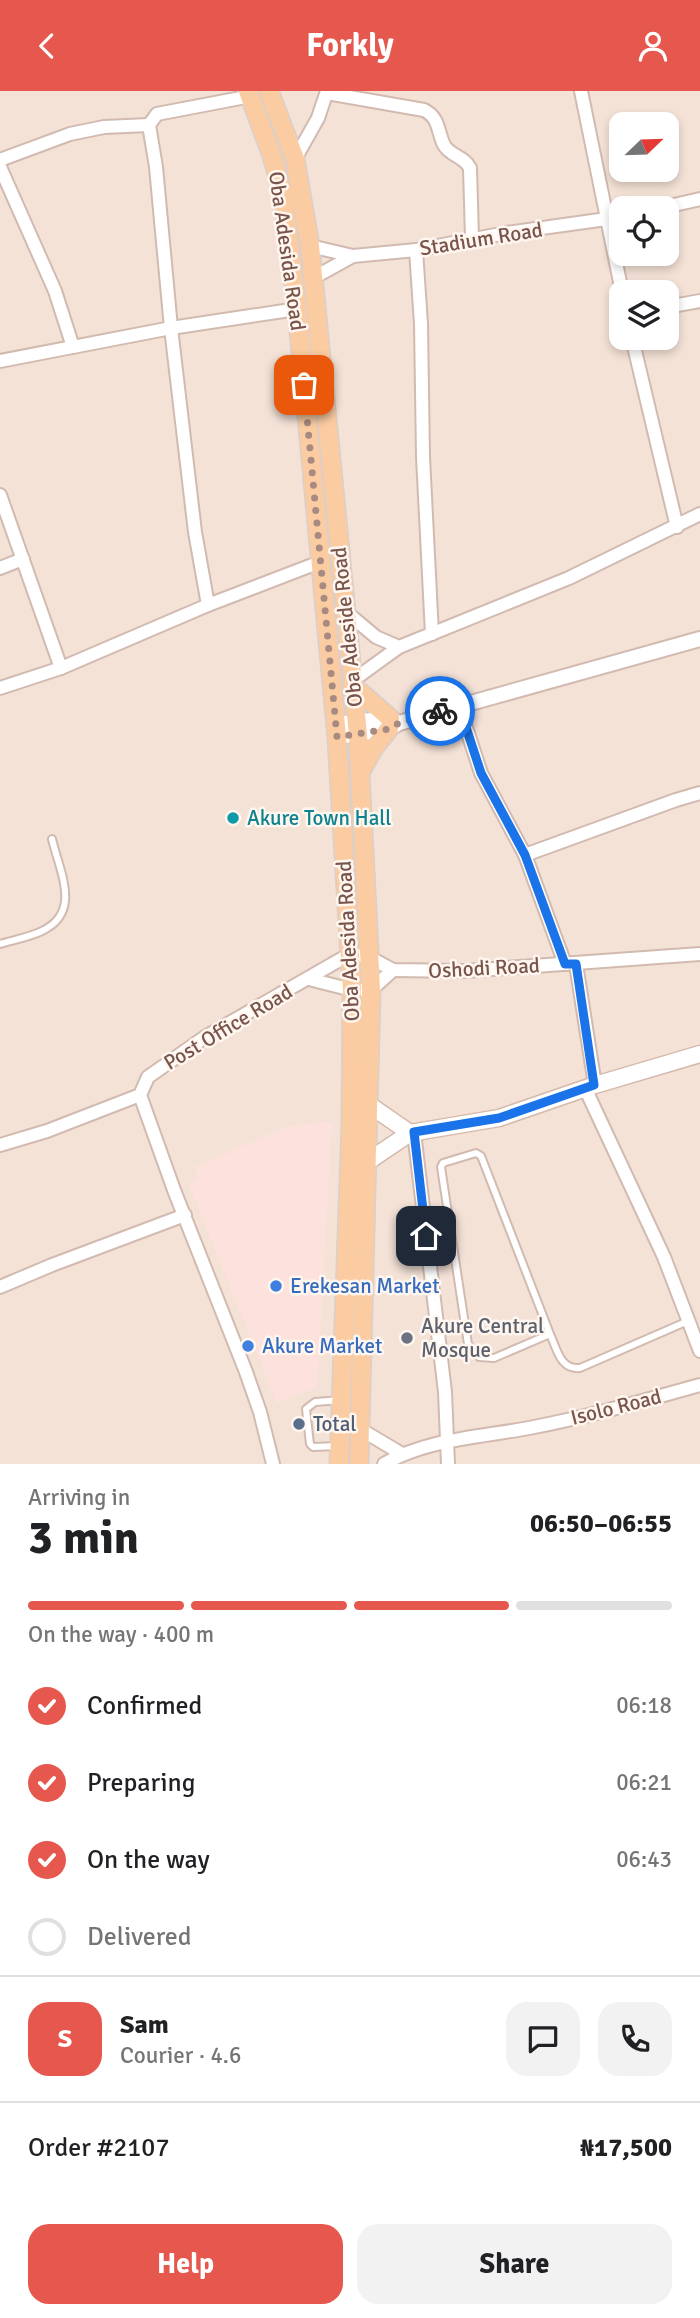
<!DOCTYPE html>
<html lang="en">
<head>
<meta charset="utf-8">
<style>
	:root { --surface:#fff; --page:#f2f2f2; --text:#202124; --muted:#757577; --line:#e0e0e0; --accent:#e6584e }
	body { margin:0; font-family:Signika,sans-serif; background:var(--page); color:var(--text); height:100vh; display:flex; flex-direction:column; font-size:26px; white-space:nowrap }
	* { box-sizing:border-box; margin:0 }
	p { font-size:23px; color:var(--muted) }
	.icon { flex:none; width:38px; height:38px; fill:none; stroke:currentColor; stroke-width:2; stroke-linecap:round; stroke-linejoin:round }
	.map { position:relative; height:1373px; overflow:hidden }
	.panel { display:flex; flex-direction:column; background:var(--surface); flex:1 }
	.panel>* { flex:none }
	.needle { width:46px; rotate:67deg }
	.fabs { position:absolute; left:609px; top:21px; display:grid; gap:14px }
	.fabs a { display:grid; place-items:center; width:70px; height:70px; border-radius:14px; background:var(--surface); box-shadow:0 4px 10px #0003; font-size:35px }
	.pin { position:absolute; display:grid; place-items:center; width:60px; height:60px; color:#fff; margin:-30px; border-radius:14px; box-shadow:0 4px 10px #0006 }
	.courier { position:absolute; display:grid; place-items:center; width:70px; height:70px; margin:-35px; border:5px solid #1a73e8; border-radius:50%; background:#fff; color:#222; box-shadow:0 2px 9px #0007 }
	.headline em { font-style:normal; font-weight:700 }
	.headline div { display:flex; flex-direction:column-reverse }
	.headline { display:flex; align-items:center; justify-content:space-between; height:119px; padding:0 28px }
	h1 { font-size:46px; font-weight:700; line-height:52px }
	.bar { display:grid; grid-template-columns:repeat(4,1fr); gap:10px 7px; align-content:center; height:84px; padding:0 28px }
	.bar i { height:9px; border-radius:5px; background:var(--line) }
	.bar .active { background:var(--accent) }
	.bar p { grid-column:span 4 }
	.line { display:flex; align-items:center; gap:18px; padding:0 28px; border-top:2px solid var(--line) }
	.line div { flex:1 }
	.round { display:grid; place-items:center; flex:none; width:74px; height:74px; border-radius:21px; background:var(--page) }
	ol { padding:0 28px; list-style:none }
	li { display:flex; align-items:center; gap:21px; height:77px }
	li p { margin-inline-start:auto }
	li .icon { padding:7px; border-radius:50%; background:var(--accent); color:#fff; stroke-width:4 }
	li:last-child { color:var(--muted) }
	li i { width:38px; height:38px; border:4px solid var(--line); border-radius:50% }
	.button { display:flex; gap:14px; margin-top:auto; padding:14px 28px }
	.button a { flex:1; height:80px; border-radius:21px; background:var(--accent); color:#fff; font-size:28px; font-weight:700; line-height:80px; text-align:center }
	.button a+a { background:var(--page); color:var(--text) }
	header { display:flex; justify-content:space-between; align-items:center; height:91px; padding:0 28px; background:var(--accent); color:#fff; font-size:32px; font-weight:700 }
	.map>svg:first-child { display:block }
</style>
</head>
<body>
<header><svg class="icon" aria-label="back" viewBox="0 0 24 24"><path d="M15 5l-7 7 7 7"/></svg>Forkly<svg class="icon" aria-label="person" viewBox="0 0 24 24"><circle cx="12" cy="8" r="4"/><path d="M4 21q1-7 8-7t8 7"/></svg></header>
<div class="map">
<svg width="700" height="1373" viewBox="0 0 700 1373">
	<rect width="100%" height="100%" fill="#fdf2e8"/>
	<path fill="#f4e2d7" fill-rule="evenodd" d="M0 0H700V1373H0ZM621 33H667V79H621ZM621 117H667V163H621ZM621 201H667V247H621Z"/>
	<polygon fill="#fde1dc" points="332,1031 317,1296 277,1312 189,1093 197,1089 196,1076 279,1039 302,1033"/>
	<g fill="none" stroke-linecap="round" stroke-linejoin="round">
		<g stroke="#d2bab0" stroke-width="10">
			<g id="service">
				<path d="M0 853C13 849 30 846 42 840 82 821 60 782 52 748"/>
				<path d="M550 1243 494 1267 479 1266 468 1253 441 1076 443 1072 476 1062 481 1065 550 1243C557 1258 560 1279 580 1277L688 1230"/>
				<polyline points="337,1355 313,1356 310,1353 306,1318 315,1311 341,1309"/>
			</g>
		</g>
		<g stroke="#d2bab0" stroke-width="16">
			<g id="minor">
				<polyline points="581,0 622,201"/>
				<path d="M327 2 424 19C440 27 437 40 444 54 450 65 464 65 470 77L472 148"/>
				<polyline points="295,68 318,27 327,0"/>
				<polyline points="0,69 70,43 104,36 149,34"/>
				<polyline points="0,76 55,200 73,256"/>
				<polyline points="661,117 700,108"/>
				<polyline points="310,155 353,165 416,159 506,142 621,126"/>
				<polyline points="416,159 421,233 423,366 432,543"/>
				<polyline points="313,187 353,165"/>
				<polyline points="667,216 700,210"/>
				<polyline points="632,247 677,436"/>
				<polyline points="0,270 171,237 297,218"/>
				<polyline points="0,404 61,577"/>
				<polyline points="0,477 23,468"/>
				<polyline points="208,514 195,441 171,237 156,76 149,34 157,23 251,5"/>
				<polyline points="345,520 376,546 399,556"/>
				<polyline points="352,590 399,556 569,487 700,423"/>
				<polyline points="0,597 61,577 208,514 320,471"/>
				<polyline points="459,615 481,682 525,764 565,873"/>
				<polyline points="525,764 676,709 700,702"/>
				<polyline points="576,873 595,994"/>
				<polyline points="309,888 352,899 371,899 393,879"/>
				<polyline points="585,997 664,1166 700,1260"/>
				<polyline points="140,1004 174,1099 246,1281 260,1321 273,1373"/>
				<polyline points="414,1041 445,1301 448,1373"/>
				<polyline points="0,1054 47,1040 140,1004 148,986 205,946 350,863 369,866 393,879 465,880 700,863"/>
				<polyline points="0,1196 52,1174 185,1124"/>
				<polyline points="360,1338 402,1363"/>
				<path d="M384 1373C427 1348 481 1346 529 1337 587 1326 643 1310 700 1294"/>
			</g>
		</g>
		<g stroke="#d2bab0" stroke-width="18">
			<g id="tertiary">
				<polyline points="335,633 390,627 395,630"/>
				<polyline points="337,646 389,638 399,632 700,548"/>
			</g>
		</g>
		<g stroke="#d5b9ad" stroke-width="19">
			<g id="secondary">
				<polyline points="368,1013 410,1042"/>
				<polyline points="367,1071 410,1042 499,1027 595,994 700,963"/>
			</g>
		</g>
		<g stroke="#d9cfcd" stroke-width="21">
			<g id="primary">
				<polyline points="248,0 272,65 283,104 297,218 337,646 352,899 351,1036 339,1373"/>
				<polyline points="269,0 295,68 310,155 358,644 371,899 359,1373"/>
				<polyline points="352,594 390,627"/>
				<polyline points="360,682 373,658 389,638"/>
			</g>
		</g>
		<use href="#service" stroke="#fff" stroke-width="6"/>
		<use href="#minor" stroke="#fff" stroke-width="12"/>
		<use href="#tertiary" stroke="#fff" stroke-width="14"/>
		<use href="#secondary" stroke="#fff" stroke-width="16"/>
		<use href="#primary" stroke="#fbcca1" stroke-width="18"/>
	</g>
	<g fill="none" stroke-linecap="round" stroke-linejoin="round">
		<polyline stroke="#a78b82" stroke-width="7" stroke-dasharray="0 12.6" points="304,294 337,646 389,638 399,632 440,620"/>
		<polyline stroke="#1a73e8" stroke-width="9" points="426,1145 414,1041 499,1027 594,994 576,873 565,873 525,764 481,682 459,615 440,620"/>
	</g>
	<circle fill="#0f9aa8" stroke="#fff6ef" stroke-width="2.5" cx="233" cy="727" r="7"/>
	<g fill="#3f7fe0" stroke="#fff6ef" stroke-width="2.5">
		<circle cx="276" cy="1195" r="7"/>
		<circle cx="248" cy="1255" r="7"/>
	</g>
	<circle fill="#6b7280" stroke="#fff6ef" stroke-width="2.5" cx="407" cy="1247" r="7"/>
	<circle fill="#5c6f8a" stroke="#fff6ef" stroke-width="2.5" cx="299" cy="1333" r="7"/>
	<g text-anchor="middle" stroke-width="5" stroke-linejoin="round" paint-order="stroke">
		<g font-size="21" fill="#78544b" stroke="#fff6ef">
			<text transform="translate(481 148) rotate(-9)" y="7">Stadium Road</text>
			<text transform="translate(287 160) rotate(82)" y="7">Oba Adesida Road</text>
			<text transform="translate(347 536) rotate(-96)" y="7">Oba Adeside Road</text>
			<text transform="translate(348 850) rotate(-93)" y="7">Oba Adesida Road</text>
			<text transform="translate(484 877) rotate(-3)" y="7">Oshodi Road</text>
			<text transform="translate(228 936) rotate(-31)" y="7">Post Office Road</text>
			<text transform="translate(616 1316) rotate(-14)" y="7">Isolo Road</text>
		</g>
		<g font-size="21" fill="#0d838f" stroke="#fff6ef" text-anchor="start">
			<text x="247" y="734">Akure Town Hall</text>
		</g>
		<g font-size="21" fill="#366cbe" stroke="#fff6ef" text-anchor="start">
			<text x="290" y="1202">Erekesan Market</text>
			<text x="262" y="1262">Akure Market</text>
		</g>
		<g font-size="21" fill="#5b616d" stroke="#fff6ef" text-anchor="start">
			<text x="421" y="1242">Akure Central<tspan x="421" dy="24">Mosque</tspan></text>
		</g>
		<g font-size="21" fill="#4e5e75" stroke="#fff6ef" text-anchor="start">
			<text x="313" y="1340">Total</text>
		</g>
	</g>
</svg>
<div class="fabs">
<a><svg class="needle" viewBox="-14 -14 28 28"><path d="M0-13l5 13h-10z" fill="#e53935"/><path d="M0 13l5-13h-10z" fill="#757577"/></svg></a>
<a><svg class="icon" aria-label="locate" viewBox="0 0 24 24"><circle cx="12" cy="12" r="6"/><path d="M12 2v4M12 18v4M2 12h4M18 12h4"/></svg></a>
<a><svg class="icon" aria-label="layers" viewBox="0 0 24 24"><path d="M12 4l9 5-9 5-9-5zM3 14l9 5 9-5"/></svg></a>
</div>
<div class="pin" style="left:304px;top:294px;background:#ea580c"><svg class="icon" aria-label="bag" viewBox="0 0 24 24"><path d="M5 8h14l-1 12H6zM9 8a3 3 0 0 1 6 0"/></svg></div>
<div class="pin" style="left:426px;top:1145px;background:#1f2937"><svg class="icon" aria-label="home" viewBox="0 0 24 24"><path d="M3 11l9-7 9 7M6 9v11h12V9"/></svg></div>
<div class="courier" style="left:440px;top:620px"><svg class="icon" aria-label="bike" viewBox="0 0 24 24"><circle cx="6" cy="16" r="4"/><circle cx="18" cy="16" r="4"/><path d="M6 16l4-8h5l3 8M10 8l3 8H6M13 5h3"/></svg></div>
</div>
<section class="panel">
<div class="headline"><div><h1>3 min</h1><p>Arriving in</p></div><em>06:50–06:55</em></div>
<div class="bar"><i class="active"></i><i class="active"></i><i class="active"></i><i></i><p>On the way · 400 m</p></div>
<ol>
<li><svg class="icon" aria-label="check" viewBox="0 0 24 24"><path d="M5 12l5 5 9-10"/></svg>Confirmed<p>06:18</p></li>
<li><svg class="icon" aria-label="check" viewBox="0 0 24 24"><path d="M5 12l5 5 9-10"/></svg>Preparing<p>06:21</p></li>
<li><svg class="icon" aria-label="check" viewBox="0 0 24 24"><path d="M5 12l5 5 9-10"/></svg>On the way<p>06:43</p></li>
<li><i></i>Delivered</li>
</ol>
<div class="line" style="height:126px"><b class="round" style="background:var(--accent);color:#fff">S</b><div><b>Sam</b><p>Courier · 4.6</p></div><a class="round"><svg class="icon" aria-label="chat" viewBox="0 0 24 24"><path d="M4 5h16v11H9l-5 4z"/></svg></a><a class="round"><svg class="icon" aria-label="phone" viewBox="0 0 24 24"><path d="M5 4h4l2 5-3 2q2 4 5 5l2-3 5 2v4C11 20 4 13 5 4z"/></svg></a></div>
<div class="line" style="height:91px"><div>Order #2107</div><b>₦17,500</b></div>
<div class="button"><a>Help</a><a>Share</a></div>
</section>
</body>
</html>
